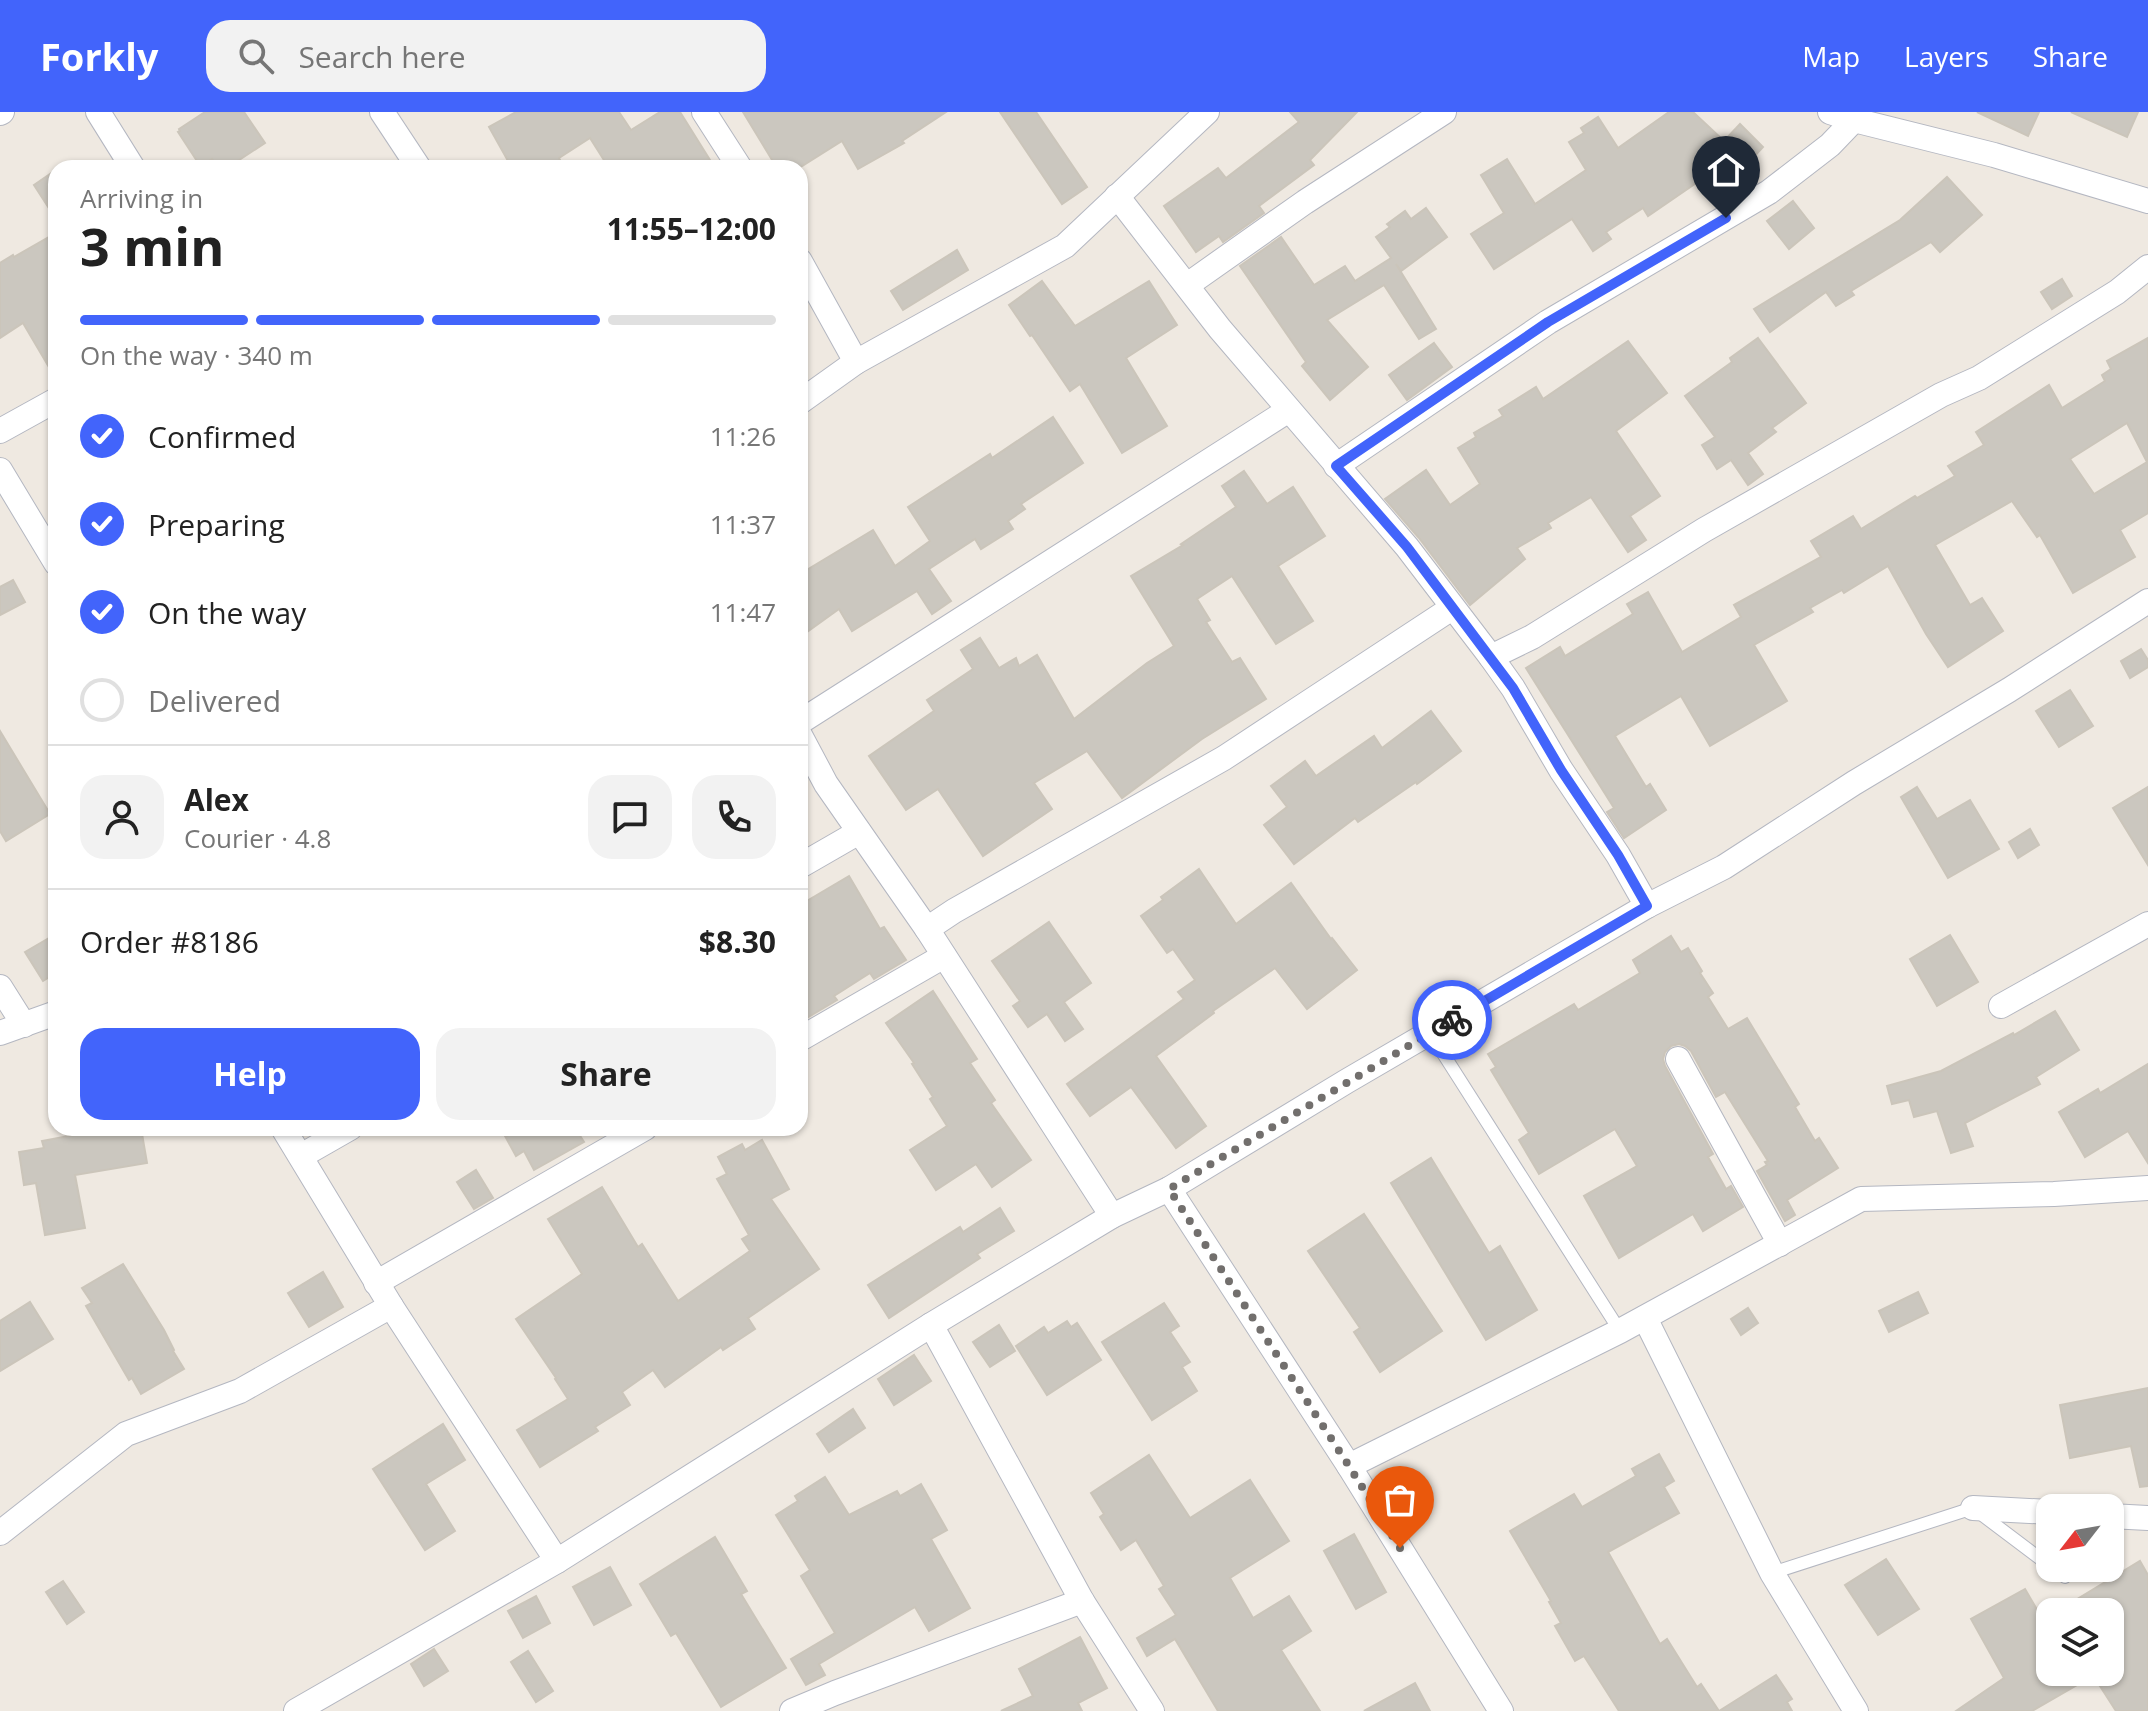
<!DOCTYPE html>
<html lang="en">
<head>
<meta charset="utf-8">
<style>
	:root { --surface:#fff; --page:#f2f2f2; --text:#222; --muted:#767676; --line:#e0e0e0; --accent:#4264fb }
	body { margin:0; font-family:"Open Sans",sans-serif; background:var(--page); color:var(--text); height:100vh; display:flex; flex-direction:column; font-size:30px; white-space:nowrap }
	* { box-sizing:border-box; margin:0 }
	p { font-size:26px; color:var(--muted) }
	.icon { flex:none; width:44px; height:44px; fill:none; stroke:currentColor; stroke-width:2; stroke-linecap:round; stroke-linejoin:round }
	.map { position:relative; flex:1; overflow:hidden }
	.panel { position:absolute; left:48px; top:48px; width:760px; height:976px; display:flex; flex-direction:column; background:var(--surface); border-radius:24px; box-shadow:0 2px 6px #0004 }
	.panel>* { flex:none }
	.needle { width:52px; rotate:239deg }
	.buttons { position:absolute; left:2036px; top:1382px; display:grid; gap:16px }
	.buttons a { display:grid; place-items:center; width:88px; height:88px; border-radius:16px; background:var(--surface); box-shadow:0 2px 6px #0004; font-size:40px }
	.pin { position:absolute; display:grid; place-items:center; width:68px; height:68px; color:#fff; margin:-82px -34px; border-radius:50% 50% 50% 0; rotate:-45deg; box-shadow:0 0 8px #0007 }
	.pin .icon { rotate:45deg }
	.courier { position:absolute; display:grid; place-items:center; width:80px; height:80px; margin:-40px; border:6px solid #4264fb; border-radius:50%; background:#fff; color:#222; box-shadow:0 2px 10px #0007 }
	.summary em { font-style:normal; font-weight:700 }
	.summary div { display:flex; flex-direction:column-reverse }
	.summary { display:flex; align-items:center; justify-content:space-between; height:136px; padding:0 32px }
	h1 { font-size:52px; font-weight:700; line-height:60px }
	.bar { display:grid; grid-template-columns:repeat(4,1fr); gap:12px 8px; align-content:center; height:96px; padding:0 32px }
	.bar i { height:10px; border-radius:6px; background:var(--line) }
	.bar .current { background:var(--accent) }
	.bar p { grid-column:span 4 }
	.line { display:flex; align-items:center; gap:20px; padding:0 32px; border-top:2px solid var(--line) }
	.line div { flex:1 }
	.round { display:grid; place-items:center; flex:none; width:84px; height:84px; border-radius:24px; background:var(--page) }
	ol { padding:0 32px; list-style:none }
	li { display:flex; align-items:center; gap:24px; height:88px }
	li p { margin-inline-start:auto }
	li .icon { padding:8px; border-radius:50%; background:var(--accent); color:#fff; stroke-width:4 }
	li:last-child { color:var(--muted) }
	li i { width:44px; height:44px; border:4px solid var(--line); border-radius:50% }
	.primary-button { display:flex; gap:16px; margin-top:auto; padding:16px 32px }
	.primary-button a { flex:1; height:92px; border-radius:24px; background:var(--accent); color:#fff; font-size:32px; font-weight:700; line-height:92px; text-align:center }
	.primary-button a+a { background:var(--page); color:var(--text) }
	header { display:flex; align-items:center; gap:48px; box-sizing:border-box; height:112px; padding:0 40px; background:var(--accent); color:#fff }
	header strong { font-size:38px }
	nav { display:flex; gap:44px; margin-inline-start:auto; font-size:28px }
	.search { width:560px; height:72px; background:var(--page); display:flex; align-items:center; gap:20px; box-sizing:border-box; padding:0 28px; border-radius:24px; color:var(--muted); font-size:30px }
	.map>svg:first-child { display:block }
</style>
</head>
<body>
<header>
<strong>Forkly</strong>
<div class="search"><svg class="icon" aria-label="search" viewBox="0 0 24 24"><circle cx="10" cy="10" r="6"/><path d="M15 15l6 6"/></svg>Search here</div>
<nav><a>Map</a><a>Layers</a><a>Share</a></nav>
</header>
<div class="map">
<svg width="2148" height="1599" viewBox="0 0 2148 1599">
	<rect width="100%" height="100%" fill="#efe9e1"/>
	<g fill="#cbc7bf" stroke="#cbc5ba" stroke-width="2" fill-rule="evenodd">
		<polygon points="205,0 244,0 265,31 227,56 218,56 212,47 201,55 178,20 180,19 179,17"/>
		<polygon points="516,0 619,0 631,18 660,0 680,0 715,56 609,56 590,26 559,46 561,50 550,56 512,56 489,15"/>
		<polygon points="743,0 946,0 902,29 904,31 858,57 842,29 799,56 777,56"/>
		<polygon points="1000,0 1036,0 1087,75 1062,92"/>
		<polygon points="1290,0 1357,0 1310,48 1314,53 1259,94 1264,101 1223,130 1219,124 1196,140 1164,94 1218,56 1226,66 1299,10"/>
		<polygon points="1669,0 1693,0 1724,29 1740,12 1763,35 1721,80 1705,65 1648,104 1643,96 1606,120 1611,127 1593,139 1572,107 1494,157 1471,122 1504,101 1481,63 1507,47 1535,92 1586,58 1569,30 1584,21 1581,16 1598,5 1618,36"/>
		<polygon points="1977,0 2039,0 2028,24"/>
		<polygon points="2071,0 2138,0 2127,25"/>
		<polygon points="56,58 56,107 34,73"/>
		<polygon points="1947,65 1982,103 1940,140 1931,130 1851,179 1854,183 1836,194 1826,180 1770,220 1754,197 1900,108"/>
		<polygon points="1793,89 1814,116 1789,137 1767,109"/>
		<polygon points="1426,96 1447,125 1401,159 1396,152 1436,217 1419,227 1384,173 1327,208 1368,255 1330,288 1302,254 1306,250 1240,154 1281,125 1314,173 1345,154 1355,169 1391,146 1376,125 1390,115 1387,112 1405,99 1411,107"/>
		<polygon points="56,121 56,267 23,211 0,226 0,151 13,143 14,145"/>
		<polygon points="957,138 968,158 903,198 891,179"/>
		<polygon points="2062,167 2072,184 2052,197 2041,180"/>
		<polygon points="1042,169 1075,214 1149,169 1177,213 1126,246 1167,314 1122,341 1080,272 1070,279 1032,223 1030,224 1009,193"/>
		<polygon points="1758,226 1806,291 1772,316 1776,320 1748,341 1763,362 1748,373 1731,348 1717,357 1702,333 1715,325 1685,284 1732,250 1730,246"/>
		<path d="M2148 226V401L2120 418 2135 445 2073 481 2040 423 2037 425 2012 389 1935 433 1970 493 1982 486 2003 519 1948 555 1926 522 1888 454 1844 481 1842 478 1810 496 1813 500 1754 533 1787 589 1710 634 1681 584 1615 624 1646 675 1650 672 1666 698 1624 726 1607 700 1614 696 1526 556 1560 535 1565 544 1633 502 1627 492 1648 480 1682 540 1741 505 1734 493 1821 445 1811 429 1853 404 1861 417 1915 384 1917 386 1955 364 1948 354 1984 333 1976 320 2049 273 2062 296 2105 269 2102 263 2111 257 2107 249ZM2127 311 2147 350 2094 382 2070 347Z"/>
		<polygon points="1628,229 1667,281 1616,319 1660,384 1630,404 1646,428 1628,440 1591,385 1548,411 1551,416 1517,436 1525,447 1470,493 1419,426 1385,387 1426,358 1450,393 1480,372 1458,336 1476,325 1474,321 1503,304 1499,298 1536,275 1543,287"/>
		<polygon points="1434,231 1452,255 1407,288 1389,263"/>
		<polygon points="1053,305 1083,351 1021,392 1025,397 1008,409 1013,417 981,437 975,427 929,457 951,489 932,502 917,479 852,519 839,497 800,525 800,462 873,418 895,454 930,429 908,395 990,342 992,346"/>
		<polygon points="1244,359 1267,392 1293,375 1325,424 1278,454 1313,509 1276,532 1232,464 1197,487 1210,508 1206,510 1232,550 1240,546 1266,587 1202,627 1122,686 1087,639 1034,671 1052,697 983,744 938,677 906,698 869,644 934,599 927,588 973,557 961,538 980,526 999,556 1016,546 1019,554 1037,543 1074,607 1147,551 1174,534 1131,464 1183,433 1181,432 1236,395 1222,374"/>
		<polygon points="13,468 25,490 0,503 0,475"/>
		<polygon points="2141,537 2148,548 2148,555 2130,566 2121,549"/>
		<polygon points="2070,578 2093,614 2059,635 2036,599"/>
		<polygon points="1431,599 1461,639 1417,672 1416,670 1358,710 1355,706 1294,752 1264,713 1287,695 1271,674 1305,649 1316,664 1374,624 1382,636"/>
		<polygon points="0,619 50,702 6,729 0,719"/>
		<polygon points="1917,675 1937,707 1970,688 1999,737 1948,766 1901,685"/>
		<polygon points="2148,675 2148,753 2113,696"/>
		<polygon points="2030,717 2039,733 2018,746 2009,730"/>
		<polygon points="1199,757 1236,812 1291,771 1331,827 1332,826 1357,858 1307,897 1275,856 1213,899 1214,901 1156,944 1206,1014 1176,1036 1131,975 1090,1004 1067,972 1184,887 1178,880 1195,868 1173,837 1167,841 1141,804 1163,788 1161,785"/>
		<polygon points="849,764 880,817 884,815 906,848 874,867 870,861 834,884 837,888 800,910 800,793"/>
		<polygon points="1049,810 1091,871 1064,890 1083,917 1065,929 1047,902 1028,915 1013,894 1020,889 992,849"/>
		<polygon points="56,822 56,861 43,869 25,840"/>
		<polygon points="1950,823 1978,870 1937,894 1910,847"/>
		<polygon points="1671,824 1681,840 1688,836 1702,859 1700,861 1713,881 1708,885 1728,917 1747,906 1799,992 1795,995 1815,1029 1819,1026 1838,1056 1787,1088 1795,1103 1785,1109 1757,1059 1767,1053 1765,1050 1768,1049 1725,980 1716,985 1691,939 1685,934 1679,932 1671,934 1665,940 1663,947 1665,954 1713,1042 1708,1045 1726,1077 1731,1074 1743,1095 1703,1119 1693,1102 1619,1146 1584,1084 1637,1054 1615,1017 1539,1062 1519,1028 1529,1021 1491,958 1496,955 1488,942 1574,892 1578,898 1640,861 1633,848"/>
		<polygon points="933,879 977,947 970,951 995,988 991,991 1031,1048 992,1075 976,1052 936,1078 910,1038 947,1014 930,987 933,985 912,952 914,951 886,911"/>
		<polygon points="2055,899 2079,938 2036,965 2040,972 1965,1011 1973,1034 1951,1041 1937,999 1914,1005 1909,988 1892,992 1887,974 1941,959 2013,921 2014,923"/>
		<polygon points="2148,952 2148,1051 2128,1019 2085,1045 2059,1000 2098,977 2100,981"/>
		<polygon points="73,1016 141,1016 147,1051 75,1063 85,1116 45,1123 36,1071 24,1073 19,1040 44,1036 42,1029 74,1023"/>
		<polygon points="505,1016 575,1016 584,1030 534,1058 524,1039 516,1044 505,1024 509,1023"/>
		<polygon points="762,1028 789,1077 771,1087 819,1157 748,1206 755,1217 723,1238 721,1235 665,1275 653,1258 622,1280 630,1293 595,1315 598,1319 540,1355 517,1318 568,1287 555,1267 556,1266 516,1207 582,1162 548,1107 602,1075 638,1135 642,1132 678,1189 750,1139 742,1127 749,1123 717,1067 727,1062 718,1045 742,1032 745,1038"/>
		<polygon points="1431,1046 1489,1141 1500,1134 1537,1198 1486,1228 1391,1071"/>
		<polygon points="476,1058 493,1086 474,1097 457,1070"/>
		<polygon points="1000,1096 1014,1119 977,1142 980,1146 889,1206 868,1173 960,1115 963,1120"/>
		<polygon points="1364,1102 1442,1219 1380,1260 1354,1220 1360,1216 1308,1139"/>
		<polygon points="123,1152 164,1218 174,1238 173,1239 184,1257 141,1282 132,1266 129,1268 86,1194 92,1191 82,1176"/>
		<polygon points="323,1160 343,1195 309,1215 288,1181"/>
		<polygon points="1918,1180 1928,1201 1889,1220 1879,1199"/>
		<polygon points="30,1190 53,1227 0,1259 0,1209"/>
		<polygon points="1164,1191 1179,1214 1170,1220 1190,1250 1182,1255 1197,1279 1152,1308 1102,1230"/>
		<polygon points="1748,1196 1758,1211 1741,1223 1731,1207"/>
		<polygon points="1067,1209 1071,1215 1077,1211 1101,1248 1047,1283 1016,1234 1044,1215 1048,1221"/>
		<polygon points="999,1213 1015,1239 990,1255 973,1230"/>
		<polygon points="914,1243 931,1269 894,1293 878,1267"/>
		<polygon points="2148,1276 2148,1374 2140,1375 2131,1334 2070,1346 2060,1293"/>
		<polygon points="853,1297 865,1316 829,1340 817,1322"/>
		<polygon points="443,1312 465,1348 426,1372 455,1419 425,1438 373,1357"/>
		<polygon points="1659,1342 1674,1369 1664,1375 1679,1401 1608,1440 1660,1532 1667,1527 1697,1575 1701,1572 1719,1599 1776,1563 1792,1587 1787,1590 1792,1599 1619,1599 1584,1544 1575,1549 1555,1514 1561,1511 1549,1490 1551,1489 1510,1419 1574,1382 1582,1395 1636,1364 1632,1357"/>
		<polygon points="1149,1343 1190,1406 1250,1368 1289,1429 1230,1466 1253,1506 1289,1484 1311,1519 1281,1538 1320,1599 1218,1599 1175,1527 1147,1544 1137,1526 1176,1503 1159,1477 1164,1474 1136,1428 1121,1438 1100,1405 1104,1402 1091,1381"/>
		<polygon points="825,1365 849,1403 897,1379 900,1384 921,1372 947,1418 931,1427 970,1496 929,1519 915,1495 819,1552 825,1563 806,1573 791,1547 835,1521 801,1464 810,1458 776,1403 798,1389 795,1384"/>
		<polygon points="1354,1422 1386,1480 1356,1497 1324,1439"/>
		<polygon points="715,1425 747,1479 741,1482 786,1556 721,1595 676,1521 671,1524 640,1472"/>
		<polygon points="1886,1447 1919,1497 1878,1523 1845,1473"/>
		<polygon points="2140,1449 2148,1463 2148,1599 2116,1599 2100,1574 2110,1568 2110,1500 2056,1500"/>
		<polygon points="610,1455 631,1493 594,1513 573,1475"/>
		<polygon points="63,1469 84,1500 67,1512 46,1480"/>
		<polygon points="2025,1477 2043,1508 2050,1503 2050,1560 2072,1560 2079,1572 2032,1599 1956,1599 2004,1566 1971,1507"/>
		<polygon points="536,1484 550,1511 523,1526 508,1499"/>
		<polygon points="1080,1525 1107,1576 1078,1591 1082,1599 1001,1599 1033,1584 1019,1557"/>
		<polygon points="434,1537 448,1559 424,1574 411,1552"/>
		<polygon points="528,1539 553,1579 536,1590 511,1550"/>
		<polygon points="1415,1571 1430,1599 1364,1599"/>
	</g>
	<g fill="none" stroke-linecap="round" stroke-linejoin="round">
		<g stroke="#b4b7c1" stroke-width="14">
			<g id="service">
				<polyline points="1430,921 1620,1219"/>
				<polyline points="2053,1456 2065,1465"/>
				<polyline points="1772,1461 1973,1396 2050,1454"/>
			</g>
		</g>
		<g stroke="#b4b7c1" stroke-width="26">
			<g id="minor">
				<polyline points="98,0 133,56"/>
				<polyline points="382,0 419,56"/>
				<polyline points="704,0 740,56"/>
				<polyline points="1830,0 1854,8 1994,43 2148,89"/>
				<polyline points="0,1 2,0"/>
				<polyline points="1117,84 1220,217 1407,435 1491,545 1513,576 1561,658 1618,743 1647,794"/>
				<polyline points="800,149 856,250"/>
				<polyline points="1193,169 1305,90 1444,0"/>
				<polyline points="800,290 856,250 1065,134 1207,0"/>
				<polyline points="0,319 56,288"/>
				<polyline points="1336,354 1548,210 1769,80 1830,33 1854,8"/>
				<polyline points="0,358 56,451"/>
				<polyline points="1491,545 1532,525 1704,418 1941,283 1979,266 2117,180 2148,155"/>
				<polyline points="800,610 1289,298"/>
				<polyline points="800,623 826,672 927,817 1112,1104"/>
				<polyline points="800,754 859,720"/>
				<polyline points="927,817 954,799 1224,646 1452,496"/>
				<polyline points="0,875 24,913"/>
				<polyline points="2001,894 2148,812"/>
				<polyline points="0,921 56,901"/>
				<polyline points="800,927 944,844"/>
				<polyline points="1678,947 1780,1132"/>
				<polyline points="283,1016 391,1194 557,1449"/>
				<polyline points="301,1044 350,1016"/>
				<polyline points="1169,1077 1349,1354 1501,1599"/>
				<polyline points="376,1171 645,1016"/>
				<polyline points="1645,1206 1772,1461 1856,1599"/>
				<polyline points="931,1213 1082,1489 1152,1599"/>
				<polyline points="1349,1354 1620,1219 1861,1087 2054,1082 2148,1076"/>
				<polyline points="1973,1396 2050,1400"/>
				<polyline points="2110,1404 2148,1406"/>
				<polyline points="0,1421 126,1322 240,1279 391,1194"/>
				<polyline points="296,1599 557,1449 931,1213 1112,1104 1169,1077 1347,969 1647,794 1724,755 1854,671 2009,578 2148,489"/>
				<polyline points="792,1599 835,1581 1082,1489"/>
			</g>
		</g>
		<use href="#service" stroke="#fff" stroke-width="12"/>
		<use href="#minor" stroke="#fff" stroke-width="24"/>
	</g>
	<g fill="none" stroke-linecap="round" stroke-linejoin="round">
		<polyline stroke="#726f6d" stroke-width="8" stroke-dasharray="0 14.4" points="1400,1436 1349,1354 1169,1077 1452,908"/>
		<polyline stroke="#4264fb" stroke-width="10" points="1452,908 1647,794 1618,743 1561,658 1513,576 1407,435 1336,354 1548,210 1726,106"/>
	</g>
</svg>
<div class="buttons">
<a><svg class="needle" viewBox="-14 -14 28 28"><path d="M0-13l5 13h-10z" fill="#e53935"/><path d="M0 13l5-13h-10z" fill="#767676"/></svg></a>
<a><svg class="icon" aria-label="layers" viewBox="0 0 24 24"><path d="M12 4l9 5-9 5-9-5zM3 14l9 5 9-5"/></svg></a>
</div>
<div class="pin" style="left:1400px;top:1436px;background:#ea580c"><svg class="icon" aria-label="bag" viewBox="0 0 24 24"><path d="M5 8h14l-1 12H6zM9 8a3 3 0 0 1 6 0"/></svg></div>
<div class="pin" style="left:1726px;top:106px;background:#1f2937"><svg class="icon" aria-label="home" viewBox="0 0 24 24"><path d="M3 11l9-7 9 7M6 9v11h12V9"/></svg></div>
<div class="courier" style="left:1452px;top:908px"><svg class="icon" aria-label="bike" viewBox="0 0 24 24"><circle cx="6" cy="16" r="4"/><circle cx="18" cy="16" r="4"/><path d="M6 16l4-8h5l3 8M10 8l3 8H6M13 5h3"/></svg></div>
<section class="panel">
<div class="summary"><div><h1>3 min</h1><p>Arriving in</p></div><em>11:55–12:00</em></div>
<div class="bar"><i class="current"></i><i class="current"></i><i class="current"></i><i></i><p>On the way · 340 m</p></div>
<ol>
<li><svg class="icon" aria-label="check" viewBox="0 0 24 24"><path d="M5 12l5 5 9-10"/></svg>Confirmed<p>11:26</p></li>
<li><svg class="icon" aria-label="check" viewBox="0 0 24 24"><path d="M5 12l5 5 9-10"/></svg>Preparing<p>11:37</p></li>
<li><svg class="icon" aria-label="check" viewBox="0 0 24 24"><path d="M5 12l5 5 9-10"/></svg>On the way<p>11:47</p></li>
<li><i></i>Delivered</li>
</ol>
<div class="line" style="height:144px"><a class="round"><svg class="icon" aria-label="person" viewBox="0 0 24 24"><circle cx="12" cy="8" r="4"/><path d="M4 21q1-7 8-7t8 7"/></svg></a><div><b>Alex</b><p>Courier · 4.8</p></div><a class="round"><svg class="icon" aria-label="chat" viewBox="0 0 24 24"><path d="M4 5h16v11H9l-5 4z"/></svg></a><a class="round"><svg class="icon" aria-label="phone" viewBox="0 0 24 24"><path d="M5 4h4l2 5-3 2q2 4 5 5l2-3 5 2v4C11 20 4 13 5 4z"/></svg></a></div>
<div class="line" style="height:104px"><div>Order #8186</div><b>$8.30</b></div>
<div class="primary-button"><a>Help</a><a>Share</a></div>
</section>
</div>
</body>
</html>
